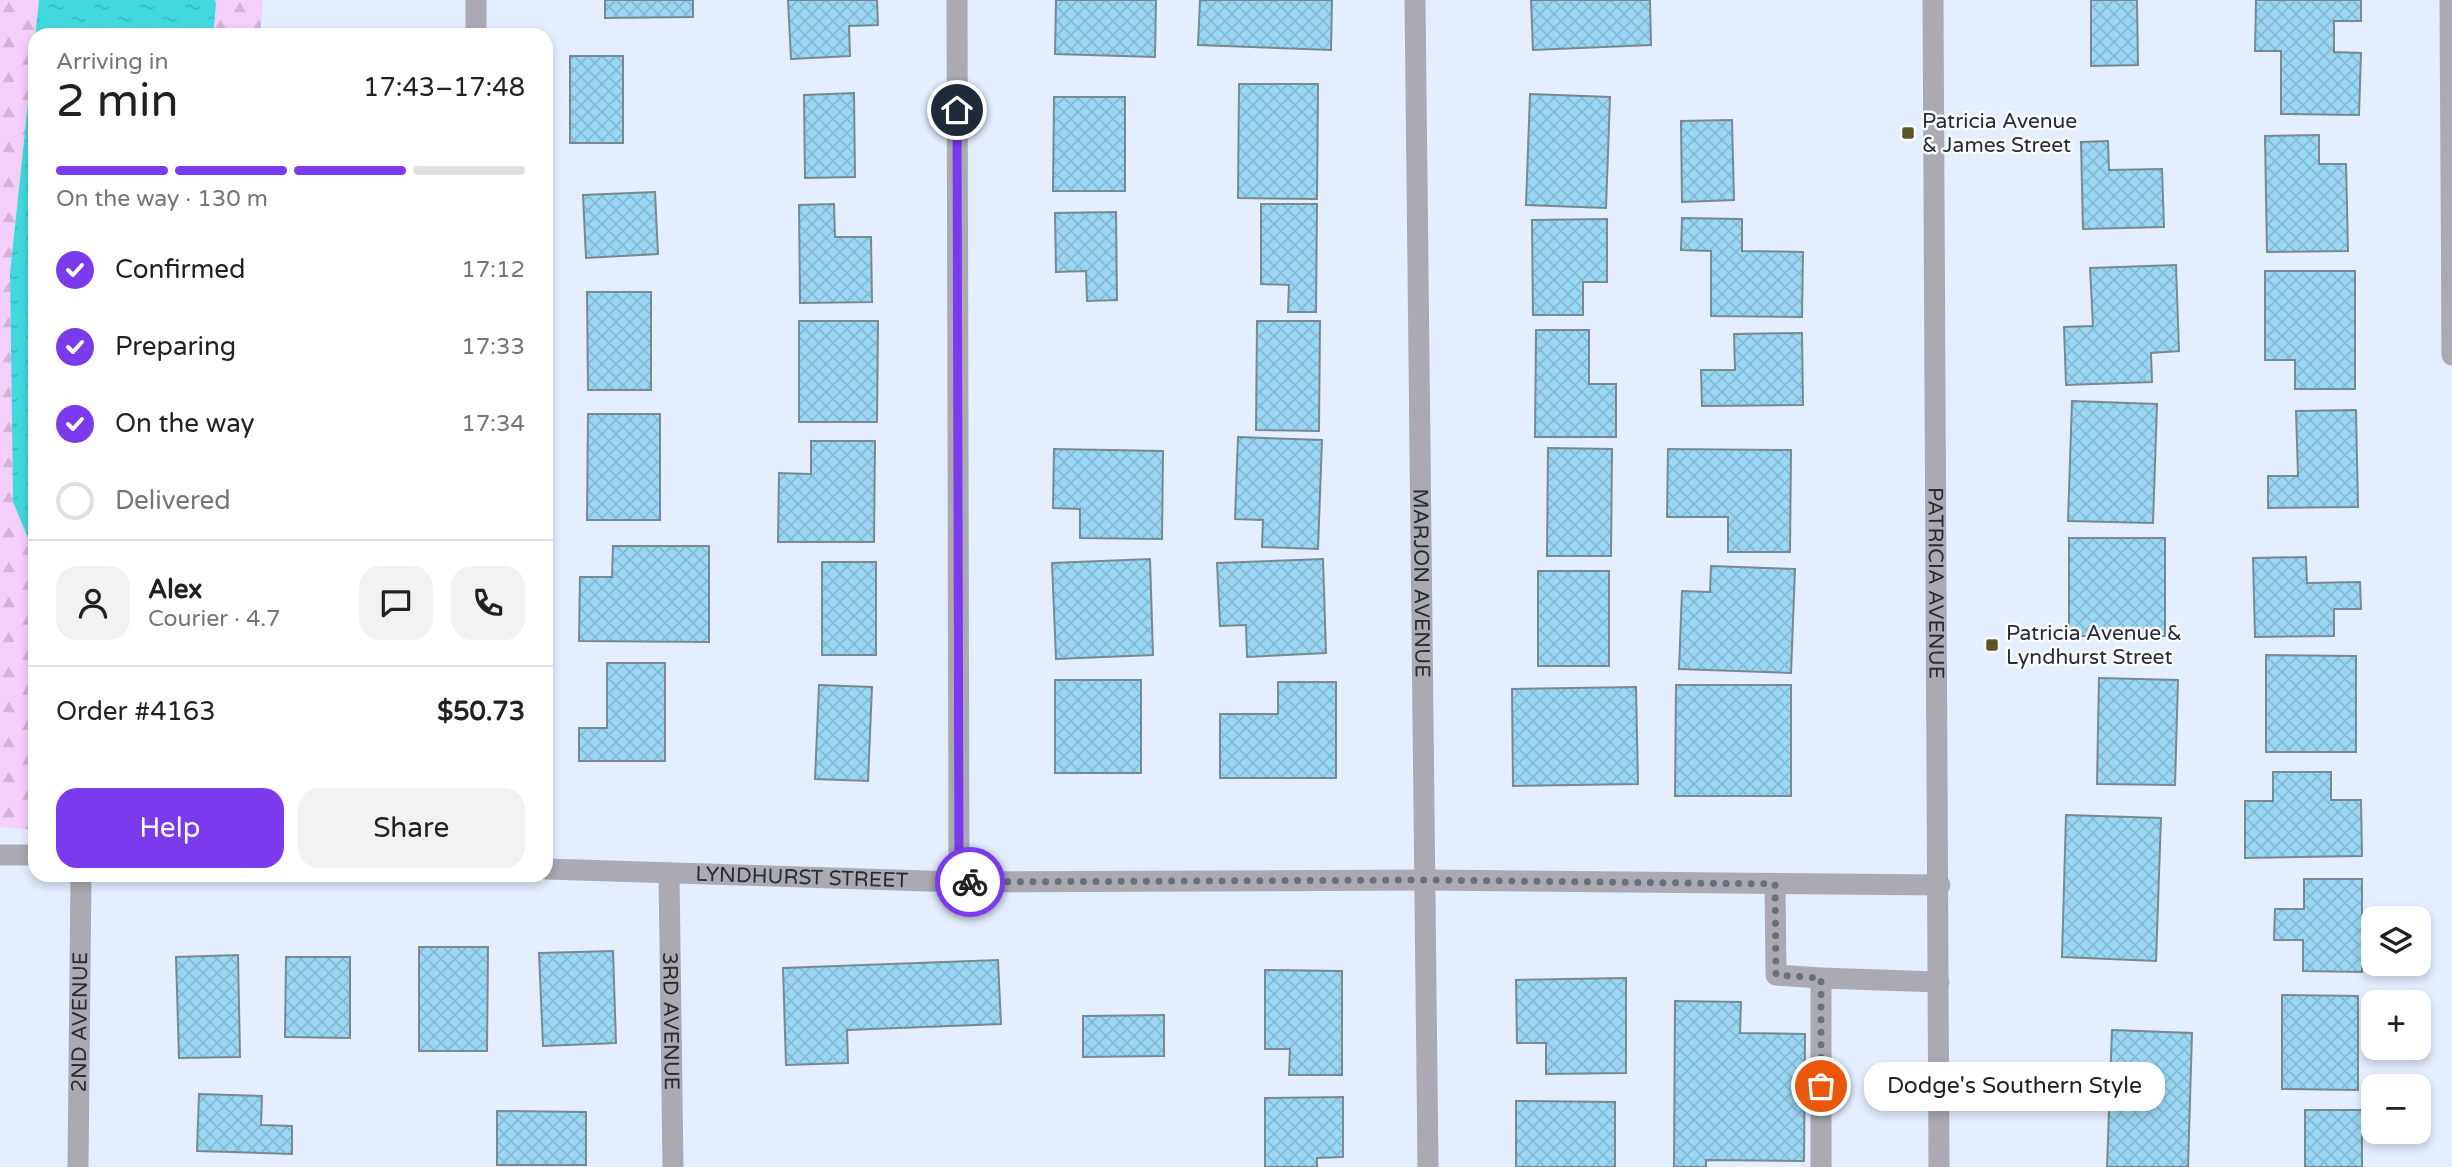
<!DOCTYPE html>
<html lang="en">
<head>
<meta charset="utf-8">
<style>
	:root { --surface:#fff; --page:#f2f2f2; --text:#202124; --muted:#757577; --line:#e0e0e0; --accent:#7c3aed }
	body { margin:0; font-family:"Varela Round",sans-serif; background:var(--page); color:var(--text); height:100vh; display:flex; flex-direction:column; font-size:26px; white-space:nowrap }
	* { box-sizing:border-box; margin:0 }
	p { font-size:23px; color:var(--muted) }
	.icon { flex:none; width:38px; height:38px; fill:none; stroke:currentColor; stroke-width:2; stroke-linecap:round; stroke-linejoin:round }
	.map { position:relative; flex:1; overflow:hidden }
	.side { position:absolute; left:28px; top:28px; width:525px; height:854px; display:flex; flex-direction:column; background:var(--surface); border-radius:21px; box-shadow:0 4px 10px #0003 }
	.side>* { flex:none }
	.controls { position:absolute; left:2361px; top:906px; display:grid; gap:14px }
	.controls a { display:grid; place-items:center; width:70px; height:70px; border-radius:14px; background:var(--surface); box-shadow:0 4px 10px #0003; font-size:35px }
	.pin { position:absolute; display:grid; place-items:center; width:60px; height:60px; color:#fff; margin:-30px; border:4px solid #fff; border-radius:50%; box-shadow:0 2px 7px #0007 }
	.courier { position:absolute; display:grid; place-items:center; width:70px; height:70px; margin:-35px; border:5px solid #7c3aed; border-radius:50%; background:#fff; color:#222; box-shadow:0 2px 9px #0007 }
	.bubble { position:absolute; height:49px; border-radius:21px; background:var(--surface); box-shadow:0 4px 10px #0003; font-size:23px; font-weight:600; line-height:49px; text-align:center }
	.summary em { font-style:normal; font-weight:600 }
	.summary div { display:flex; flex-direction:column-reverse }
	.summary { display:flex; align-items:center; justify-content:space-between; height:119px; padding:0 28px }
	h1 { font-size:46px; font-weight:600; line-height:52px }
	.bar { display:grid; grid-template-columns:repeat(4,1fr); gap:10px 7px; align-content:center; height:84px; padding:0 28px }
	.bar i { height:9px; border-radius:5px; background:var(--line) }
	.bar .current { background:var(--accent) }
	.bar p { grid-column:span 4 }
	.line { display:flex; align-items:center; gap:18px; padding:0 28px; border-top:2px solid var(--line) }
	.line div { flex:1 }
	.round { display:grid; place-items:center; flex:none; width:74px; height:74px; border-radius:21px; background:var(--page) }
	ol { padding:0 28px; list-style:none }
	li { display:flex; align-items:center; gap:21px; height:77px }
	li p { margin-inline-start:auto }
	li .icon { padding:7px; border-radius:50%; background:var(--accent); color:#fff; stroke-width:4 }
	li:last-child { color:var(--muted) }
	li i { width:38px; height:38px; border:4px solid var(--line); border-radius:50% }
	.button { display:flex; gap:14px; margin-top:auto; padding:14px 28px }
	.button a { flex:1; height:80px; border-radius:21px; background:var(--accent); color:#fff; font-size:28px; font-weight:600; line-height:80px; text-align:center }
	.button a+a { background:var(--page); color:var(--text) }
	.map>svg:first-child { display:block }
</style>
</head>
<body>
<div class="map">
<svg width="2452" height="1167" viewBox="0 0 2452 1167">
	<defs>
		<pattern id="forest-firs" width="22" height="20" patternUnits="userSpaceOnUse" patternTransform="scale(1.75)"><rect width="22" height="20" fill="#f5cffb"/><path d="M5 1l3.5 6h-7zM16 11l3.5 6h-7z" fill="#d2b2d8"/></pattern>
		<pattern id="water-ripples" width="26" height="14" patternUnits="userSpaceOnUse" patternTransform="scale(1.75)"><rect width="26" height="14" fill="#41d9de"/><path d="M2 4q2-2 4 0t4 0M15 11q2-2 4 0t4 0" fill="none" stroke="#39babf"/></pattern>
		<pattern id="building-cross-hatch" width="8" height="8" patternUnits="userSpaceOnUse" patternTransform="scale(1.75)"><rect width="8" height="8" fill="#9ad7f4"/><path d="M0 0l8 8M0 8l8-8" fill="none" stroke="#85b9d2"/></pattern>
	</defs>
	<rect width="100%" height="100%" fill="#e4eeff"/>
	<g fill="url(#forest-firs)">
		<polygon points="0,0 39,0 10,273 13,502 35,555 35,830 0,827"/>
		<polygon points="215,0 263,0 260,35 213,35"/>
	</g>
	<polygon fill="url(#water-ripples)" points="39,0 215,0 216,4 213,35 35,35 35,555 13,502 10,273"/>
	<g fill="url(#building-cross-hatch)" stroke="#778992" stroke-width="2">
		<polygon points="605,0 693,0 693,17 605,18"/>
		<polygon points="788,0 877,0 878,25 849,26 850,56 791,59"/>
		<polygon points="1056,0 1156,0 1155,57 1055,54"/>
		<polygon points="1200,0 1332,0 1331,50 1198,45"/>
		<polygon points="1531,0 1650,0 1651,45 1533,50"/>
		<polygon points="2091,0 2137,0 2138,65 2091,66"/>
		<polygon points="2256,0 2361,0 2361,21 2334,21 2334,52 2361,53 2359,115 2281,114 2281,51 2255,51"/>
		<polygon points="351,31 402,32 402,35 351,35"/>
		<rect x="570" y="56" width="53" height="87"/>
		<polygon points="1239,84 1318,84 1317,199 1238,198"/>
		<polygon points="854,93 855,177 805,178 804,95"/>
		<polygon points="1530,94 1610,97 1606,208 1526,205"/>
		<polygon points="1054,97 1125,97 1125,191 1053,191"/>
		<polygon points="1732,120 1734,200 1682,202 1681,121"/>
		<polygon points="2319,135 2319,164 2346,164 2348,251 2267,252 2265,136"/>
		<polygon points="2108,141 2109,170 2162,169 2164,227 2083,229 2081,142"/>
		<polygon points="655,192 658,254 586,258 583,195"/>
		<polygon points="834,204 835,237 871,237 872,302 800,303 799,205"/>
		<polygon points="1261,204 1317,204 1316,312 1288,312 1289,285 1261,284"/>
		<polygon points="1116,212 1117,300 1087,301 1086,271 1056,272 1055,213"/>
		<polygon points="1682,218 1742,219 1742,251 1803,252 1802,317 1711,316 1711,251 1681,250"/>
		<polygon points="1607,219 1607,282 1583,282 1583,315 1533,315 1532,220"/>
		<polygon points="2176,265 2179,351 2151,353 2152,382 2066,385 2064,327 2093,326 2090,268"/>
		<polygon points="2265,271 2355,271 2355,389 2295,389 2295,360 2265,360"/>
		<polygon points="587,292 651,292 651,390 588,390"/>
		<polygon points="799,321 878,321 877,422 799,422"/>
		<polygon points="1257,321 1320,321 1319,431 1256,430"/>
		<polygon points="1536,330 1589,330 1589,384 1616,384 1616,437 1535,437"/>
		<polygon points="1802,333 1803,405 1702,406 1701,370 1735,370 1734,334"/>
		<polygon points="2072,401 2157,404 2153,523 2068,521"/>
		<polygon points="2356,410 2358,507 2268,508 2268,476 2298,476 2296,411"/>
		<polygon points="588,414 660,414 660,520 587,520"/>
		<polygon points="1238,437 1322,440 1318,549 1262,547 1263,520 1235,519"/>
		<polygon points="811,441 875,441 874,542 778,542 779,473 811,474"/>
		<polygon points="1548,448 1612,449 1611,556 1547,556"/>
		<polygon points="1054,449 1163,451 1162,539 1080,538 1080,509 1053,508"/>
		<polygon points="1668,449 1791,450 1790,552 1728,552 1728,517 1667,517"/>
		<rect x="2069" y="538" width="96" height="98"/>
		<polygon points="613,546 709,546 709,642 579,641 580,577 612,577"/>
		<polygon points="2306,557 2307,583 2360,582 2361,609 2334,609 2334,636 2255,637 2253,558"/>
		<polygon points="1150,559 1153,655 1056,659 1052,563"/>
		<polygon points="1323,559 1326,653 1247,657 1246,625 1220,626 1217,563"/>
		<rect x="822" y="562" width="54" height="93"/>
		<polygon points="1711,566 1795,569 1791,673 1679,669 1682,591 1710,592"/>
		<rect x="1538" y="571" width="71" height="95"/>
		<polygon points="2266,655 2356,656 2356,752 2266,752"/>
		<polygon points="607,663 665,663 665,761 579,761 579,728 607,728"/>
		<polygon points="2099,678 2178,680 2175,785 2097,784"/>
		<rect x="1055" y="680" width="86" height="93"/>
		<polygon points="1278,682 1336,682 1336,778 1220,778 1220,714 1278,714"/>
		<polygon points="819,685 872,687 868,781 815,779"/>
		<polygon points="1676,685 1791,685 1791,796 1675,796"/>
		<polygon points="1636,687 1638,784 1513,786 1512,689"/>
		<polygon points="2273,772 2331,772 2331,800 2361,800 2362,856 2245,858 2245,801 2273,801"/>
		<polygon points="2066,815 2161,818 2156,961 2062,957"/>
		<polygon points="2304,879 2362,879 2362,972 2303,971 2303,940 2274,940 2275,909 2304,909"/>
		<polygon points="419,947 488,947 487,1051 419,1051"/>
		<polygon points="613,951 616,1043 543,1046 539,953"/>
		<polygon points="238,955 240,1057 179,1058 176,957"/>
		<polygon points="286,957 350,957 350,1038 285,1037"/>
		<polygon points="998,960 1001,1024 847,1030 848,1063 786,1065 783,968"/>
		<polygon points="1265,970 1342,971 1342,1075 1289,1075 1290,1049 1265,1049"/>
		<polygon points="1626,978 1626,1073 1546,1074 1546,1043 1517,1043 1516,980"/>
		<polygon points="2282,995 2358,996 2358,1090 2282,1089"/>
		<polygon points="1675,1001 1741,1002 1740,1033 1805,1034 1804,1161 1706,1160 1706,1167 1674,1167"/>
		<polygon points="1164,1015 1164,1056 1083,1057 1083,1016"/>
		<polygon points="2112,1030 2192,1033 2188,1167 2107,1167"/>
		<polygon points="199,1094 262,1096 261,1125 292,1126 292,1154 197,1151"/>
		<polygon points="1343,1097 1343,1157 1317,1158 1317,1167 1265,1167 1265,1098"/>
		<polygon points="1516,1101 1615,1102 1615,1167 1516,1167"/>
		<rect x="2305" y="1110" width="57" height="57"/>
		<polygon points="497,1111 586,1112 586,1165 497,1165"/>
	</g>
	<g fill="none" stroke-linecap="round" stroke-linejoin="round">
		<g stroke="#abaab2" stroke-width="21">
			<polyline points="1775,884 1776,975 1821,978"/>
			<polyline points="1821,1167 1821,978 1939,982"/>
		</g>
		<g stroke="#abaab2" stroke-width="21">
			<polyline points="476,0 476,35"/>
			<polyline points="957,0 959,882"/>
			<path id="s1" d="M1415 0 1428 1167"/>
			<polyline points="2450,0 2452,355"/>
			<polyline points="0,855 35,855"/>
			<path id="s2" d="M546 869 959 882 1426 880 1940 885"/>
			<path id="s3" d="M669 874 673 1167"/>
			<path id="s4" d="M78 1167 81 875"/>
		</g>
		<path stroke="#abaab2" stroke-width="21" id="s5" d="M1933 0 1939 1167"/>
	</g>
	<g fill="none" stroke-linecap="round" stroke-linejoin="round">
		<polyline stroke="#6a707a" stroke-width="7" stroke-dasharray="0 12.6" points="970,882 1426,880 1775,884 1776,975 1821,978 1821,1086"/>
		<polyline stroke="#7c3aed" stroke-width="9" points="957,110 959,882 970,882"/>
	</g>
	<g fill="#5b5825" stroke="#f9fbfe" stroke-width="2.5">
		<rect x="1901" y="126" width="14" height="14" rx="3.5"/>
		<rect x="1985" y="638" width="14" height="14" rx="3.5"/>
	</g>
	<g text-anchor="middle" stroke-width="5" stroke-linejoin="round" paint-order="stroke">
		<g font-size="21" fill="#282c32" stroke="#f9fbfe" text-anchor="start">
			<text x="1922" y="128">Patricia Avenue<tspan x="1922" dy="24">&amp; James Street</tspan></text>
			<text x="2006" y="640">Patricia Avenue &amp;<tspan x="2006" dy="24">Lyndhurst Street</tspan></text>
		</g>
		<g font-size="21" fill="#282c32" stroke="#f9fbfe">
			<text dy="7" stroke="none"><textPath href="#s1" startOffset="583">MARJON AVENUE</textPath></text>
			<text dy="7" stroke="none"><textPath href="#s5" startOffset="583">PATRICIA AVENUE</textPath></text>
			<text dy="7" stroke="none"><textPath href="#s2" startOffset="256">LYNDHURST STREET</textPath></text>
			<text dy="7" stroke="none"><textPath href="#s3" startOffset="147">3RD AVENUE</textPath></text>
			<text dy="7" stroke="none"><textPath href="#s4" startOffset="145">2ND AVENUE</textPath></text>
		</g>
	</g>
</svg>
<div class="controls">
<a><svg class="icon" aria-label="layers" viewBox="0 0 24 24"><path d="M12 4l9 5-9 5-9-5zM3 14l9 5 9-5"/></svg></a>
<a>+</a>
<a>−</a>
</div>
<div class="pin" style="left:1821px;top:1086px;background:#ea580c"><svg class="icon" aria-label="bag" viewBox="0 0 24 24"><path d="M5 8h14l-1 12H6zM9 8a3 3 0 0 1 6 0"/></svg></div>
<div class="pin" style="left:957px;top:110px;background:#1f2937"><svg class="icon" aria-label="home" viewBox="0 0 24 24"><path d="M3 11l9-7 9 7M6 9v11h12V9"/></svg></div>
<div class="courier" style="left:970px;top:882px"><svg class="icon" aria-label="bike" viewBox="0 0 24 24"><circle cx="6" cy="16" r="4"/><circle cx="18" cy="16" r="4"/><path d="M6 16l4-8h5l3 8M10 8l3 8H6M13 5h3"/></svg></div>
<div class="bubble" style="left:1864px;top:1062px;width:301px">Dodge's Southern Style</div>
<section class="side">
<div class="summary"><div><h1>2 min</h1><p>Arriving in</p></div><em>17:43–17:48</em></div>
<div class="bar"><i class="current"></i><i class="current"></i><i class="current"></i><i></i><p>On the way · 130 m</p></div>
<ol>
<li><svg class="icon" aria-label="check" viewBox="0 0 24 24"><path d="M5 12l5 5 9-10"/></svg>Confirmed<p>17:12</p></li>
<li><svg class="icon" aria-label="check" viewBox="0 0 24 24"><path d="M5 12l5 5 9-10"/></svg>Preparing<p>17:33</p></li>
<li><svg class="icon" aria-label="check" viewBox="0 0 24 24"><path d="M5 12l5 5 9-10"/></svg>On the way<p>17:34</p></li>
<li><i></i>Delivered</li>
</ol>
<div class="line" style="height:126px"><a class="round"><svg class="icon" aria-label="person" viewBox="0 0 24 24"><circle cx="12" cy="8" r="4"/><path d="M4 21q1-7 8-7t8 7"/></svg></a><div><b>Alex</b><p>Courier · 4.7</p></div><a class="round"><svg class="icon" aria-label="chat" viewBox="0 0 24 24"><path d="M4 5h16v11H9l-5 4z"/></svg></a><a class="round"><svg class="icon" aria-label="phone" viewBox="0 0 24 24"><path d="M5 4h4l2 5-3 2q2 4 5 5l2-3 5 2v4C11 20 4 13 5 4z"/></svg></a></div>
<div class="line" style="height:91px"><div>Order #4163</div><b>$50.73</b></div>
<div class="button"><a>Help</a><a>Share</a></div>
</section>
</div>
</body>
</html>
